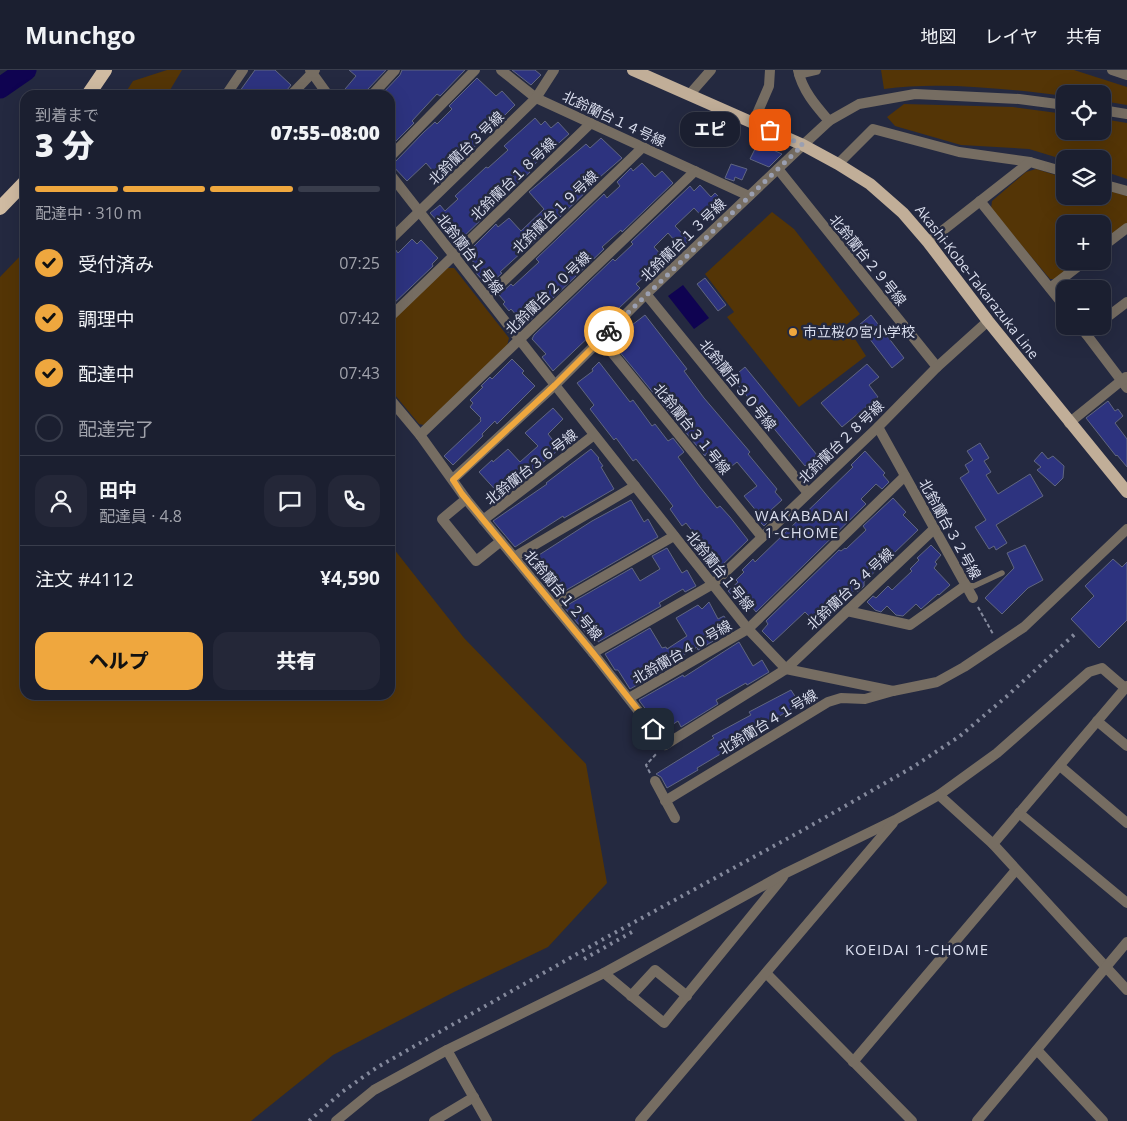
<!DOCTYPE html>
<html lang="ja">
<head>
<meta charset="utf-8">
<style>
	:root { --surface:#1b1f30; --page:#242738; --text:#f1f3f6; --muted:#a0a2ab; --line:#393d4c; --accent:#efa73e }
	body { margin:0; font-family:"Open Sans","Noto Sans JP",sans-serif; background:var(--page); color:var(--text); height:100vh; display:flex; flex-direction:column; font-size:19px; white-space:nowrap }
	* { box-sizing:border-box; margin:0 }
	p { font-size:16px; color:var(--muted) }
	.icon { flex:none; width:28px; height:28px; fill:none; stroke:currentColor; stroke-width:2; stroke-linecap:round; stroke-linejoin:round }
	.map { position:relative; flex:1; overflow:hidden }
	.sheet { position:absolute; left:20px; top:20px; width:375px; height:610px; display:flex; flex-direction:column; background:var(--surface); border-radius:15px; box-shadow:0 5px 20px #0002,0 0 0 1px var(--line) }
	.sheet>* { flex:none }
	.buttons { position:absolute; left:1056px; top:15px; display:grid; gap:10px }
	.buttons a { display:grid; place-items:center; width:55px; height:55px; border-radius:10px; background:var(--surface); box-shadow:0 5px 20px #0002,0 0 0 1px var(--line); font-size:25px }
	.pin { position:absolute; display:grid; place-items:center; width:42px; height:42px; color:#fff; margin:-21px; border-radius:10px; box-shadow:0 2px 8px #0006 }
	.courier { position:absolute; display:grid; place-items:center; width:50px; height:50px; margin:-25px; border:4px solid #efa73e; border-radius:50%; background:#fff; color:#222; box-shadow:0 1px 6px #0007 }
	.bubble { position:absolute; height:35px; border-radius:15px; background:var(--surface); box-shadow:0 5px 20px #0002,0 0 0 1px var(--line); font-size:16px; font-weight:800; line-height:35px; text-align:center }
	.summary em { font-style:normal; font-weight:800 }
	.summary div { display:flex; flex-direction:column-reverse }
	.summary { display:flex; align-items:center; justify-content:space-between; height:85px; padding:0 15px }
	h1 { font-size:32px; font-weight:800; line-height:38px }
	.bar { display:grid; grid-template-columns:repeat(4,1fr); gap:8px 5px; align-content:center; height:60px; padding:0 15px }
	.bar i { height:6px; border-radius:4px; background:var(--line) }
	.bar .on { background:var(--accent) }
	.bar p { grid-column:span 4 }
	.line { display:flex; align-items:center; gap:12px; padding:0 15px; border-top:1px solid var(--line) }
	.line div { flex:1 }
	.round { display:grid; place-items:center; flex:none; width:52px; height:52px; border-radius:15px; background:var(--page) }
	ol { padding:0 15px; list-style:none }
	li { display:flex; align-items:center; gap:15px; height:55px }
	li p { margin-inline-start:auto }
	li .icon { padding:5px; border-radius:50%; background:var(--accent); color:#111; stroke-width:4 }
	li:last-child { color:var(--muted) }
	li i { width:28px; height:28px; border:2px solid var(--line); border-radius:50% }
	.primary-button { display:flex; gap:10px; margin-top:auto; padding:10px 15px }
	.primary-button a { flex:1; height:58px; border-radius:15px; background:var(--accent); color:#111; font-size:20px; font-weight:800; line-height:58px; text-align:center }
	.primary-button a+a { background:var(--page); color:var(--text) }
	header { display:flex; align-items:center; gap:30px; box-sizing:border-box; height:70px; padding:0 25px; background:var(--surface); border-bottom:1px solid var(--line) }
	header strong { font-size:24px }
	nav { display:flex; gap:28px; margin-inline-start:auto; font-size:18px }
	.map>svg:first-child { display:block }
</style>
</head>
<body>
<header>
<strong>Munchgo</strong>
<nav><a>地図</a><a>レイヤ</a><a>共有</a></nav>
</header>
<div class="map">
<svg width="1127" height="1051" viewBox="0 0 1127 1051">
	<rect width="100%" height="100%" fill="#242940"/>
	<g fill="#543506">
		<polygon points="167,0 182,0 167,25 124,25 133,11"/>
		<path d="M881 0H1074L1127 17V35L1103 31 1102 24H1065V26C1008 19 940 11 884 19Z"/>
		<polygon points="904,34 1013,37 1065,44 1065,61 1102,61 1103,49 1127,53 1127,109 1103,101 1102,89 1065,90 1029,79 961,75 895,56 887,47"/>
		<polygon points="1036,99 1065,108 1065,126 1102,126 1103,119 1127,126 1127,153 1103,172 1102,154 1065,154 1065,191 1078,191 1056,209 1050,209 991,139 992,131 1026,102"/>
		<polygon points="772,142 794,159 860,244 846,255 866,286 799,337 727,247 734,242 705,204"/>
		<polygon points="25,181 25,625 390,625 390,474 464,568 586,694 607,813 548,877 454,922 333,985 251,1051 0,1051 0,207"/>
		<polygon points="447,198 454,198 509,268 507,276 424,355 419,354 390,319 390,252"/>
	</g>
	<polygon fill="#0f0351" points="683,215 709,248 694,259 668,226"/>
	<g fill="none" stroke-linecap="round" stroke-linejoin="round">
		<polyline stroke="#0f0351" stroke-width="21" points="0,18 26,0"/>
	</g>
	<g fill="#2d337f" stroke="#606681">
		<polygon points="255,0 275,0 291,15 283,25 237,25"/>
		<polygon points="349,0 386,0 367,20 365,25 340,25 356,6"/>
		<polygon points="402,0 465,0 440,26 437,24 412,51 414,53 390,77 390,25 381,25 400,5"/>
		<polygon points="512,0 535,0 541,5 531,15"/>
		<polygon points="477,8 496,26 502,21 515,35 504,46 502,44 478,67 481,71 474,77 474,76 439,108 426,93 407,111 391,94 395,92 424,62 435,52 437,54 452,39 449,36"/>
		<polygon points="535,48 541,55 545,51 551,58 558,52 569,64 528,100 530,102 484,143 486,145 457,173 430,143 440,135 445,141 458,129 455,126 486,97 488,98 508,80 504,76"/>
		<polygon points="601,68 622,88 593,113 594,114 527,179 523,181 500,202 502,203 488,216 476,203 480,199 466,184 496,154 498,157 509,148 521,161 544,139 529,122 586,74 590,78"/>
		<polygon points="758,73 782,84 769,97 750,89"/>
		<polygon points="642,93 655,107 662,101 673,113 622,162 621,160 602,177 604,179 525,255 511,239 509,241 503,234 505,232 499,225 511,214 513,216 539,192 536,189 604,124 607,128 620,116 617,112 631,98 633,101"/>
		<polygon points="731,94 747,99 742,110 735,107 734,111 725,108"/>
		<polygon points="700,115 711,127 715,123 727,135 708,153 694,138 675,156 689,171 681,178 668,163 654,177 665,189 636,214 640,218 553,301 542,287 546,284 532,269 534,265 613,189 615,191 633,174 631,172 690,116 694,121"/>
		<polygon points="412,169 417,174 421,170 438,188 432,194 433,196 390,237 390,184 395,179 398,183"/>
		<polygon points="705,208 726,235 718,241 697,214"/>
		<polygon points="645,245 687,299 684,301 704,328 750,382 748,384 777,419 775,422 782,430 771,440 775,445 764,456 754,446 758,443 744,426 757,416 737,392 723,403 707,383 705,386 684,360 685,358 671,340 669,342 614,275 634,258 632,255"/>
		<polygon points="871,245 904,288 892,298 859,255"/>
		<polygon points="512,289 524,301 522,303 535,316 497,354 495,351 482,364 483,366 453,395 444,386 481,351 480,349 481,348 470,337 473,333 470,330 483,317 481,316 490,307 492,309"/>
		<polygon points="599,292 630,332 633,330 652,356 655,354 668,371 673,368 684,382 678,387 700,417 717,438 720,436 730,447 748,470 717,500 702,485 707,480 686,453 682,456 670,439 673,436 655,413 636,389 633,391 616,368 614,370 590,339 594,335 577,313 593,301 592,299"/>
		<polygon points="867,294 879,307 869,315 878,327 842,357 821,333"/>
		<polygon points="745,297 817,385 805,396 732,308"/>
		<polygon points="1108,331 1115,341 1118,339 1123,346 1115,353 1127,369 1127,397 1117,385 1116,386 1086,348"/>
		<polygon points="553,338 563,349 548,364 560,379 501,426 479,402 492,390 493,392 508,379 520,392 538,376 525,363"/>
		<polygon points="980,373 989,388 984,391 991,402 986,405 998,424 1030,404 1043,426 996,455 1007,473 996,480 994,476 989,479 975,457 986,450 960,408 969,402 965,395 973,390 967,381"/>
		<polygon points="591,379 599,388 598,389 603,396 601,397 614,419 564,448 563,446 515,477 493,451 547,414 546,413"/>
		<polygon points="865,381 885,403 883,405 889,412 882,419 876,414 861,429 866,434 756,542 752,537 749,540 740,530 738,532 728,521 738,512 736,510 744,502 742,500 753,489 755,492 853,397 851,395"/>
		<polygon points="1042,382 1048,389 1053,386 1064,396 1063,408 1055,416 1037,400 1041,397 1034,391"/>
		<polygon points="893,428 906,442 903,445 918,460 864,512 864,516 857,522 855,520 818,555 805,542 773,572 762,561 768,554 766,551 839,480 841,481 845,478 846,479 866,460 863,456"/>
		<polygon points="631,430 644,452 648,449 658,467 556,526 543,502 538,505 528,492 592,451"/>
		<polygon points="931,475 941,485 935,492 937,494 934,498 950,515 939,525 938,524 921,539 916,534 903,546 896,545 887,536 881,542 875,540 867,532 873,526 876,528 888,516 892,520 912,501 910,499 919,490 917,488"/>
		<polygon points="1025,475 1043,510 1028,518 1002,544 985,528 1014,498 1007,483"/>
		<polygon points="667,478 682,503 687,500 696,516 685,522 683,519 659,533 661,536 598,572 598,571 594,573 564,537 632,498 640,511 660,499 652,486"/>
		<polygon points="1113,489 1122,497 1127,492 1127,550 1099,578 1071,549 1094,526 1085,516"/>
		<polygon points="709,532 718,549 724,546 732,560 698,580 697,577 674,591 676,593 630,619 618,600 615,600 605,584 650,558 662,578 666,577 667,579 687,566 676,548 698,535 702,539"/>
		<polygon points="739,572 753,596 762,590 769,602 747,615 746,613 716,630 718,634 681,657 678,651 664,660 654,644 651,646 641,633 639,630 683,605 684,607"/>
		<polygon points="791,620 800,634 769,652 734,676 697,698 698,700 667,718 661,707 656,704 714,668 712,666 751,645 749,642"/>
	</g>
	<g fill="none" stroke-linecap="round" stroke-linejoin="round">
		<g stroke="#868b9e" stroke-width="2" stroke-dasharray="4 2.5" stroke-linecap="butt">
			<polyline points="978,537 993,564"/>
			<polyline points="650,703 646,695 657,683"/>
		</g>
		<polyline stroke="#766d62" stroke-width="5.5" points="966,515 974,516 1002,503"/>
		<g stroke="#766d62" stroke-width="10">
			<polyline points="310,0 328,25"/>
			<polyline points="501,0 536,28 749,126"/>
			<path d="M798 0C802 20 816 36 829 51"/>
			<polyline points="1112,0 1127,5"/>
			<polyline points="799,4 816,0"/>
			<polyline points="226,25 243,0"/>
			<polyline points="291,25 315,0"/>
			<polyline points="372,25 395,0"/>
			<polyline points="689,25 711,0"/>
			<polyline points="753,53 769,16 770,0"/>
			<polyline points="390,87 475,0"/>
			<polyline points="838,94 873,59 959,82 1030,92"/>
			<polyline points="778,99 937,297"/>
			<polyline points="390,104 555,315 453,409"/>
			<polyline points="1102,114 1127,121"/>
			<polyline points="980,131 1065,237"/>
			<polyline points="390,170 536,28 554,0"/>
			<polyline points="928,172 1030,92 1065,102"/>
			<polyline points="1102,177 1127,158"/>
			<polyline points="1050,218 1085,191"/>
			<polyline points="646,224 808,423"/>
			<polyline points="487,227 643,77"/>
			<polyline points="390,247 591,53"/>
			<polyline points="1102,251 1127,232"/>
			<polyline points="1080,256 1127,318"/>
			<polyline points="1086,264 1096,256"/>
			<polyline points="601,269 762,467"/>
			<polyline points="390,329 420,365 466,429 593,583 665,675 786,599 934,459"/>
			<polyline points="1069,353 1126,307"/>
			<polyline points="878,357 973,528"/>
			<polyline points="420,365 695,101"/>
			<polyline points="466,429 442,449 476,491 501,471"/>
			<polyline points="483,450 594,365"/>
			<polyline points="514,487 635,416"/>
			<polyline points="554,535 674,466"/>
			<polyline points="847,541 910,555 966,515"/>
			<polyline points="593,583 713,514 878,357 937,297 988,251"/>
			<polyline points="629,628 748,559 905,406"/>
			<polyline points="1097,651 1127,676"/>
			<polyline points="1060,696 1127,753"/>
			<polyline points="655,711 675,748"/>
			<polyline points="939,725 993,774 1127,920"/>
			<polyline points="665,731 828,632 841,628 865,629 893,621"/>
			<polyline points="1019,743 1127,833"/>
			<polyline points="993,774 1127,616"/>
			<polyline points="604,903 664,953 783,807"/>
			<polyline points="766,903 912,1051"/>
			<polyline points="631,926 655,900 687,926"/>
			<polyline points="447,980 487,1051"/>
			<polyline points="1037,980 1103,1051"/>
			<polyline points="853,992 1016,800"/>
			<polyline points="336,1051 374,1020 447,980 604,903 786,803 895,750 939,725 997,683 1089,602 1102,598 1125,618"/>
			<polyline points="434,1051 474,1027"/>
			<polyline points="640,1051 893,753"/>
			<polyline points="977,1051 1127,872"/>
		</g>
		<g stroke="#766d62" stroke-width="10">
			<polyline points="1065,35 1019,29 915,24 859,34 829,51 803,75 646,224 555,315 748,559 786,599 893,621 937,612 964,597 1024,557 1127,459"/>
			<polyline points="1102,40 1127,44"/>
		</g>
		<polyline stroke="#c1ae98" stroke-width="12" points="633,0 803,75 838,94 870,114 903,143 928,172 988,251 1127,422"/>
		<g stroke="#d0bba2" stroke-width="14">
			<polyline points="88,25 105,0"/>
			<polyline points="0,138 25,112"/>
		</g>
		<g stroke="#84899c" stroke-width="4" stroke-dasharray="2.5 5" stroke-linecap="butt">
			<polyline points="584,889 632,862"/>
			<polyline points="309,1051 342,1022 376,998 607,867 805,759 913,697 960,666 1006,627 1076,563"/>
		</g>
	</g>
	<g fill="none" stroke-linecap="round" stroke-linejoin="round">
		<polyline stroke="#9a9fb1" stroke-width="5" stroke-dasharray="0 9" points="609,261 803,75 770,60"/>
		<polyline stroke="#efa73e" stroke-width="6" points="609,261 555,315 453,410 462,424 593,583 653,659"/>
	</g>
	<circle fill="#efa73e" stroke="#242940" stroke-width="2" cx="793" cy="262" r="5"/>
	<g text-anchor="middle" stroke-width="5" stroke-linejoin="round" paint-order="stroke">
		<g font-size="14" fill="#dadeee" stroke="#242940">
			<text transform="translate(614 49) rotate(25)" y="5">北鈴蘭台１４号線</text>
			<text transform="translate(466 78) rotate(-44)" y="5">北鈴蘭台３号線</text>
			<text transform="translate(513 109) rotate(-44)" y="5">北鈴蘭台１８号線</text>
			<text transform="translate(555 142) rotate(-44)" y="5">北鈴蘭台１９号線</text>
			<text transform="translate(683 170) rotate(-44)" y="5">北鈴蘭台１３号線</text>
			<text transform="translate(470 184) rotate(52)" y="5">北鈴蘭台１号線</text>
			<text transform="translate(868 190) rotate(51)" y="5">北鈴蘭台２９号線</text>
			<text transform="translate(977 212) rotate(52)" y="5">Akashi-Kobe-Takarazuka Line</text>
			<text transform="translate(548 223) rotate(-44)" y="5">北鈴蘭台２０号線</text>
			<text transform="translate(738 315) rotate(51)" y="5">北鈴蘭台３０号線</text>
			<text transform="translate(692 359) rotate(51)" y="5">北鈴蘭台３１号線</text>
			<text transform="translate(841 372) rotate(-44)" y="5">北鈴蘭台２８号線</text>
			<text transform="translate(531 397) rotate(-38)" y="5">北鈴蘭台３６号線</text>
			<text transform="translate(950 459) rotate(61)" y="5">北鈴蘭台３２号線</text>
			<text transform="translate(720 501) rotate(51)" y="5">北鈴蘭台１号線</text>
			<text transform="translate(850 519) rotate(-43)" y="5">北鈴蘭台３４号線</text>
			<text transform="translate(563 525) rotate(50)" y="5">北鈴蘭台１２号線</text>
			<text transform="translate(682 582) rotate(-30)" y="5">北鈴蘭台４０号線</text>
			<text transform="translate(768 652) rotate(-31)" y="5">北鈴蘭台４１号線</text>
		</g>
		<g font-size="14" fill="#dadeee" stroke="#242940" text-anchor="start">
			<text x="803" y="267">市立桜の宮小学校</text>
		</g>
		<g font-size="15" letter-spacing="1" fill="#dadeee" stroke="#242940">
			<text x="802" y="451">WAKABADAI<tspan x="802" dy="17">1-CHOME</tspan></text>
			<text x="917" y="885">KOEIDAI 1-CHOME</text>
		</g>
	</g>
</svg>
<div class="buttons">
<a><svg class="icon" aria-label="locate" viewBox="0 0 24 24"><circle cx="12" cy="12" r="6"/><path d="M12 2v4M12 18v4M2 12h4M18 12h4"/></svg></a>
<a><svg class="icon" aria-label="layers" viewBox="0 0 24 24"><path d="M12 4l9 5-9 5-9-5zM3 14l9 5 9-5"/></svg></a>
<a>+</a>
<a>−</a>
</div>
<div class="pin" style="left:770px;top:60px;background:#ea580c"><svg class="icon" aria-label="bag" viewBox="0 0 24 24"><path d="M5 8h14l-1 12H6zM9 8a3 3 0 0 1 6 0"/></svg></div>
<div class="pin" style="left:653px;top:659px;background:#1f2937"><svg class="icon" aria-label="home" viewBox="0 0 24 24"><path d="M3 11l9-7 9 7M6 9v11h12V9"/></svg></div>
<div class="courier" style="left:609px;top:261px"><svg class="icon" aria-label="bike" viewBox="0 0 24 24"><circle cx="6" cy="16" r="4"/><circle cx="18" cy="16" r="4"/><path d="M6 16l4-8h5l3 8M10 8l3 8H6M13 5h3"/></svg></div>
<div class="bubble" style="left:680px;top:42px;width:60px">エピ</div>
<section class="sheet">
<div class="summary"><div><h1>3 分</h1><p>到着まで</p></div><em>07:55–08:00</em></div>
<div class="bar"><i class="on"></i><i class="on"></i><i class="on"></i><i></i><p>配達中 · 310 m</p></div>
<ol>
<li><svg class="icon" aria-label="check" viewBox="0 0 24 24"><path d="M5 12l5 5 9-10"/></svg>受付済み<p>07:25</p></li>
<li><svg class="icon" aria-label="check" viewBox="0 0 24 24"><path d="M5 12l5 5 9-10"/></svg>調理中<p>07:42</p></li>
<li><svg class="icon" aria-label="check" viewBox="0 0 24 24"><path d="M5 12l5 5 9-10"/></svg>配達中<p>07:43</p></li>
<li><i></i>配達完了</li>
</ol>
<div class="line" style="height:90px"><a class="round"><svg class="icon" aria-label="person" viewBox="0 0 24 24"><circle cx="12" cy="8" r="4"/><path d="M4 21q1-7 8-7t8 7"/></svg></a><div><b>田中</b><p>配達員 · 4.8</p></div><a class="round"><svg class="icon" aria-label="chat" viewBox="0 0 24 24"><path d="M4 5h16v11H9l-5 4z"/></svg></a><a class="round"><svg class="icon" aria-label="phone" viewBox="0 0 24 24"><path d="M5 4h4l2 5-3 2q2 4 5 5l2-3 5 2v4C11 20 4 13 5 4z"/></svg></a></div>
<div class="line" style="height:65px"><div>注文 #4112</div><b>¥4,590</b></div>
<div class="primary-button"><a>ヘルプ</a><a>共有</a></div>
</section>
</div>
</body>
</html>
